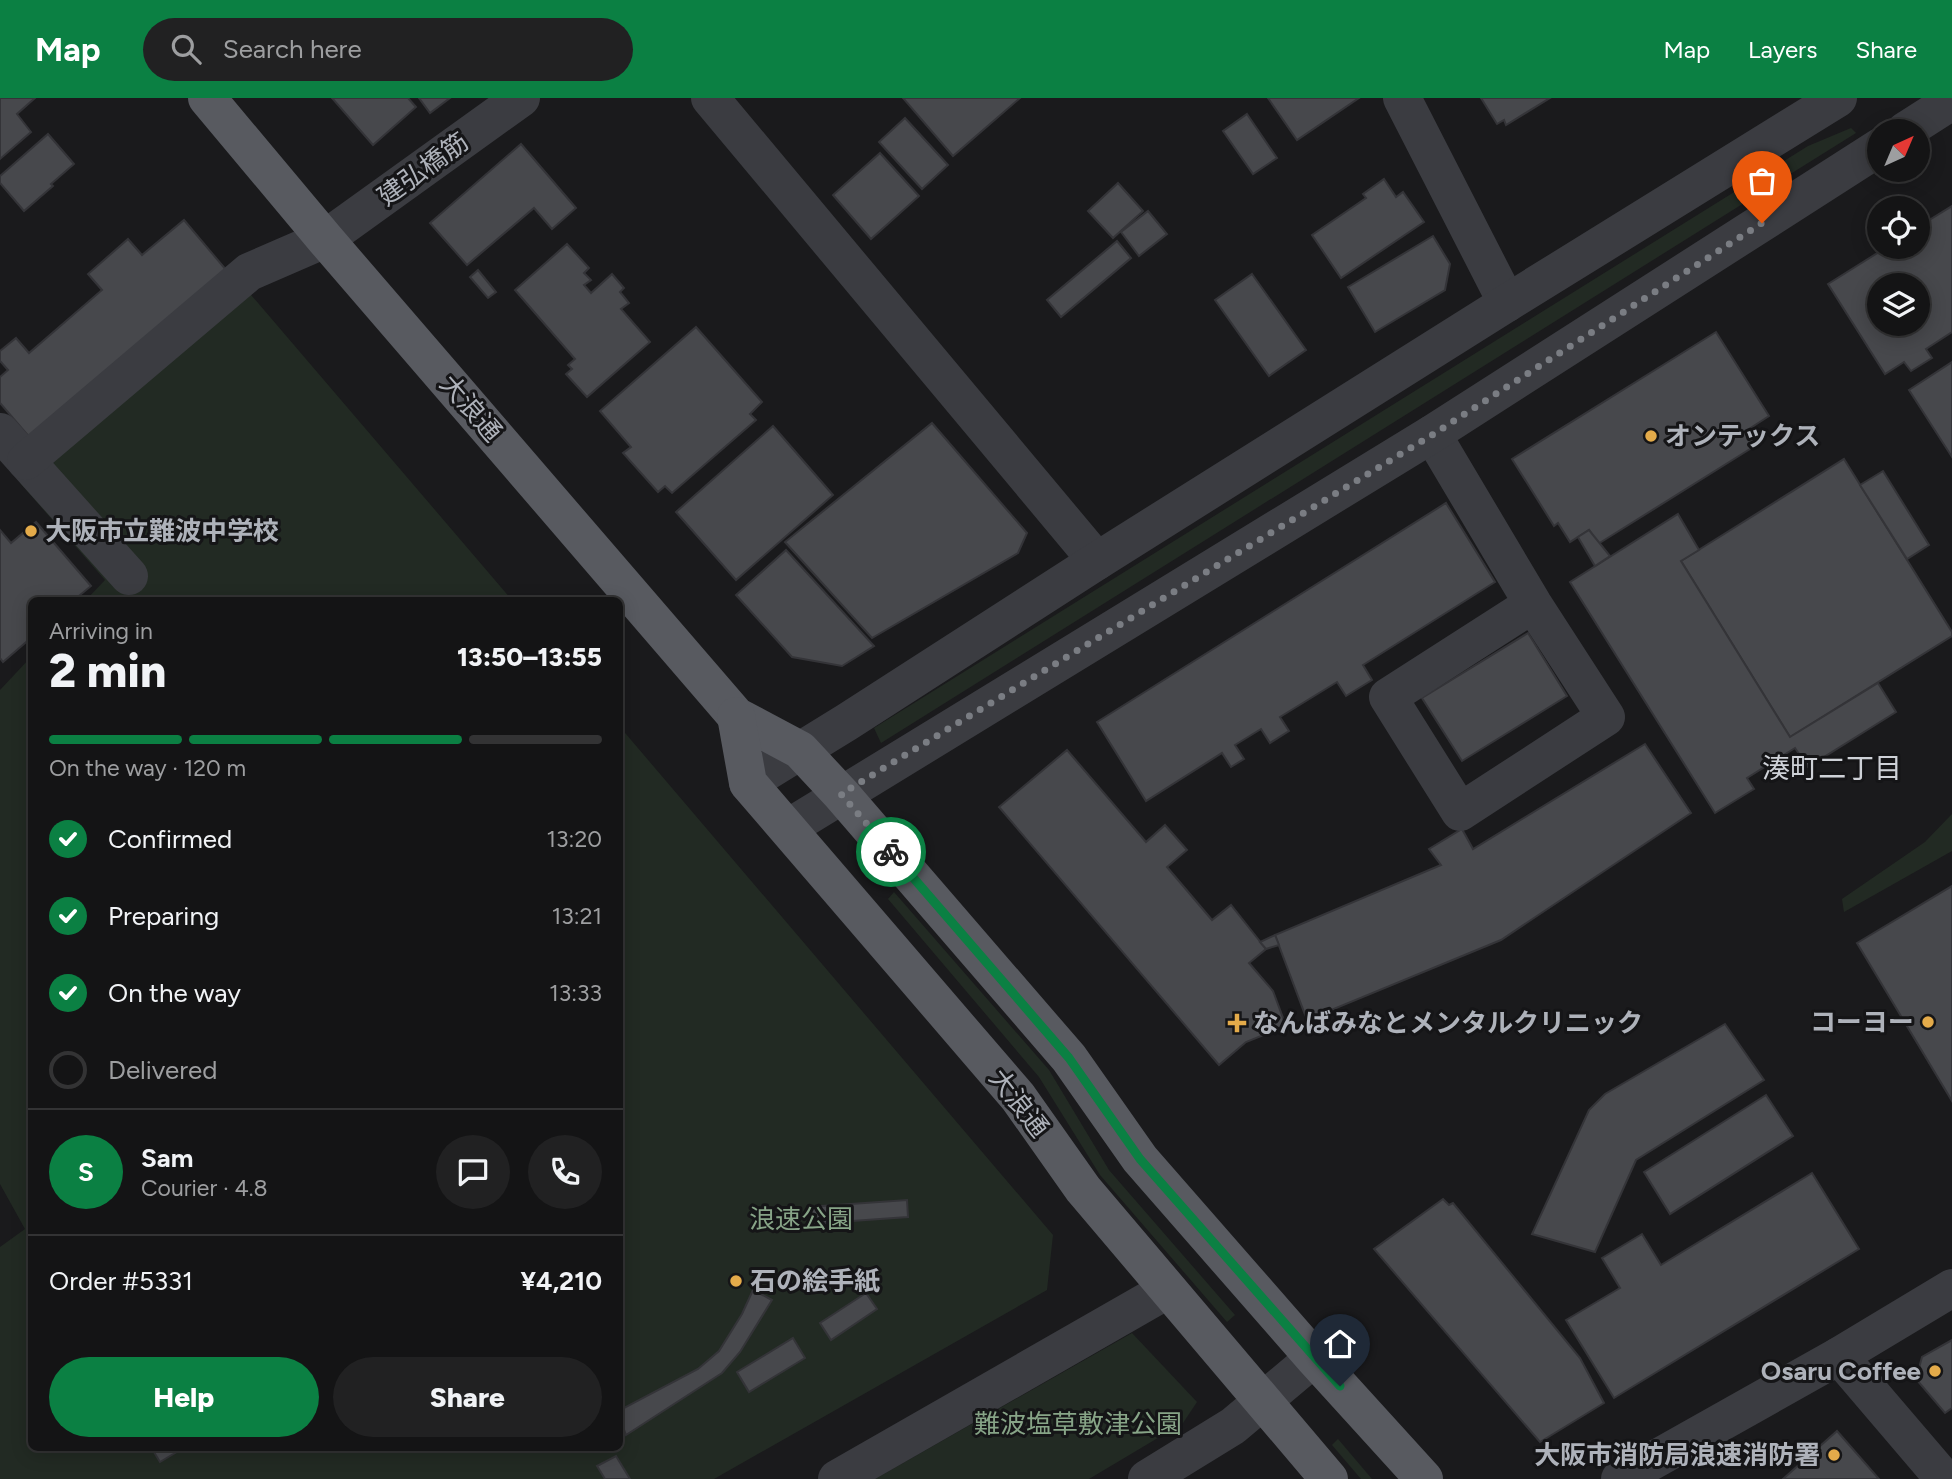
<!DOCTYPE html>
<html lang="en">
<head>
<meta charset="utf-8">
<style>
	:root { --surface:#141415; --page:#212122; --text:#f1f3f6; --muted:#9d9ea0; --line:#333334; --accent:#0b8043 }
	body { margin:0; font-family:Figtree,"Noto Sans JP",sans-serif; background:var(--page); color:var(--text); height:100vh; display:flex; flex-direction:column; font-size:26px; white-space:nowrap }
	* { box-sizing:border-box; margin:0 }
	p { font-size:23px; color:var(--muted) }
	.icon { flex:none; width:38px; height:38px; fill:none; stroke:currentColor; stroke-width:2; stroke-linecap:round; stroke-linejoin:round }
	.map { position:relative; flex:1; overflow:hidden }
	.drawer { position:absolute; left:28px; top:499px; width:595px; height:854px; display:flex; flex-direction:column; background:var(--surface); border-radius:10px; box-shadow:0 4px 18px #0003,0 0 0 2px var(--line) }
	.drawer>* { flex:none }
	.needle { width:46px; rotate:44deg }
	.buttons { position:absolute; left:1867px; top:21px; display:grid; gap:14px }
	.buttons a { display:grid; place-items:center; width:63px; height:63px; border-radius:50%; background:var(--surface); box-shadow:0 4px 18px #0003,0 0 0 2px var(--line); font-size:35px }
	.pin { position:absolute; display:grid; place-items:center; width:60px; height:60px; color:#fff; margin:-72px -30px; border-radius:50% 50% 50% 0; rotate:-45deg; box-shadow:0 0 7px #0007 }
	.pin .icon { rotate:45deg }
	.courier { position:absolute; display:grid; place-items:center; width:70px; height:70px; margin:-35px; border:5px solid #0b8043; border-radius:50%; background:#fff; color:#222; box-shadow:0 2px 9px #0007 }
	.headline em { font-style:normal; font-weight:800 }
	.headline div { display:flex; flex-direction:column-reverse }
	.headline { display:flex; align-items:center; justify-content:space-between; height:119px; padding:0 21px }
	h1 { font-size:46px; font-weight:800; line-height:52px }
	.bar { display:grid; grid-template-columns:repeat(4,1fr); gap:10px 7px; align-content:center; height:84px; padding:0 21px }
	.bar i { height:9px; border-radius:5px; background:var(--line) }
	.bar .selected { background:var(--accent) }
	.bar p { grid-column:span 4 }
	.line { display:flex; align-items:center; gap:18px; padding:0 21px; border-top:2px solid var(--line) }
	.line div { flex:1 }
	.round { display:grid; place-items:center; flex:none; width:74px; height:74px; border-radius:37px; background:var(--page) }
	ol { padding:0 21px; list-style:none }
	li { display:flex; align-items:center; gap:21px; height:77px }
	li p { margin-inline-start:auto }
	li .icon { padding:7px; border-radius:50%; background:var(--accent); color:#fff; stroke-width:4 }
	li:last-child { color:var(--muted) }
	li i { width:38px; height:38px; border:4px solid var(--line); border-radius:50% }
	.cta { display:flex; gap:14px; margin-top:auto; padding:14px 21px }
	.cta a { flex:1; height:80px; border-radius:42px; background:var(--accent); color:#fff; font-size:28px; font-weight:800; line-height:80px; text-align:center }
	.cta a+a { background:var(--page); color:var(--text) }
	header { display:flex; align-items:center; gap:42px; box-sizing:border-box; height:98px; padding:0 35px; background:var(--accent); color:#fff }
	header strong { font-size:33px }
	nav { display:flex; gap:38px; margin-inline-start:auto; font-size:24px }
	.search { width:490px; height:63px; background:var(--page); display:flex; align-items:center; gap:18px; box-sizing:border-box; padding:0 24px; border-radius:38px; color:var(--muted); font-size:26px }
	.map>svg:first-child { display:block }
</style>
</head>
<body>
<header>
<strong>Map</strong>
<div class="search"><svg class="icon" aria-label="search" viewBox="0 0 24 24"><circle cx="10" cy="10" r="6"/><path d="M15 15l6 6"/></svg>Search here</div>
<nav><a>Map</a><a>Layers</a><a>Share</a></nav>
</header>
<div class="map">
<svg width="1952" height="1381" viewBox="0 0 1952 1381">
	<rect width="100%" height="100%" fill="#1a1a1c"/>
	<g fill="#222a23">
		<polygon points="1851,30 1856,35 881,645 874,630 1808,48"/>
		<polygon points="246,191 512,502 86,502 105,482 20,385"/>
		<polygon points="31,559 32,1349 620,1349 620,629 1053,1137 1047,1192 714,1381 0,1381 0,1149 25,1131 0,1086 0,592"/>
		<polygon points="1952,716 1952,753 1844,814 1842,801 1925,744"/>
		<polygon points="894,794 1049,972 1109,1072 1235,1217 1227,1224 1100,1077 1039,979 888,801"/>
		<polygon points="1132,1235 1197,1304 1183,1325 1089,1381 875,1381"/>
		<polygon points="1338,1341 1372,1381 1361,1381 1332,1347"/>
	</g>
	<g fill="#47484c" stroke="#343438" stroke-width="2" fill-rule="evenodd">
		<polygon points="0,0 35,0 17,16 31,34 0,61"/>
		<polygon points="332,0 408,0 416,9 373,47"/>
		<polygon points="419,0 450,0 430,15"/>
		<polygon points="903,0 1020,0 953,58"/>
		<polygon points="1268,0 1359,0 1297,42"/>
		<polygon points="1481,0 1550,0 1506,27 1504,22 1497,26"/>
		<polygon points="1247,16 1277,60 1253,76 1223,33"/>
		<polygon points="905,20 948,67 922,91 879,44"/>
		<polygon points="48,36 74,66 51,86 53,88 24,113 0,85 0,78"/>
		<polygon points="521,46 576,110 552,131 534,110 467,167 430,125"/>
		<polygon points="880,55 919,98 871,141 833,97"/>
		<polygon points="1384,81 1396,99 1403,94 1424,124 1341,180 1312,137 1366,100 1363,96"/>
		<polygon points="1118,85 1143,113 1113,140 1088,113"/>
		<path d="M1952 108V234L1926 251 1932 260 1911 273 1904 264 1885 276 1828 186 1887 149H1918V129ZM1880 187H1918V226H1880Z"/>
		<polygon points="1148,113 1167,136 1139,158 1121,134"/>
		<polygon points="184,122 227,173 31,341 0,305 0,279 8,272 0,263 0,253 16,240 29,255 102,192 88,176 128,141 142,157"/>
		<polygon points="1433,138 1450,166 1445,192 1375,234 1348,189"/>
		<polygon points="1117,143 1131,160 1061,219 1047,202"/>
		<polygon points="567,146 589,170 584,175 591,182 584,187 591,195 612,176 624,190 620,194 629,205 621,211 650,244 587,299 566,276 572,271 568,267 575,261 515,192"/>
		<polygon points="478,172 496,194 488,200 470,179"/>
		<polygon points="1252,176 1306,252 1269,278 1215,202"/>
		<polygon points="696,229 762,304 750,316 756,322 672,395 665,388 658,394 623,355 631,349 600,313"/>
		<polygon points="1716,234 1769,318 1749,331 1758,346 1598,446 1589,432 1570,444 1558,425 1554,428 1512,361"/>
		<polygon points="1952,264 1952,359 1909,292"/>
		<polygon points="932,325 1027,435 1018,455 872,540 785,444"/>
		<polygon points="773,328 833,397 736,482 676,414"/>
		<polygon points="1844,361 1952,534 1952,538 1790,639 1681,463"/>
		<polygon points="1883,373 1929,447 1907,461 1860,387"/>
		<polygon points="1446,405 1495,484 1363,567 1372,582 1346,598 1337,584 1280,619 1289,633 1270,645 1261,631 1235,647 1244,661 1231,669 1222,655 1146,703 1097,624"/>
		<polygon points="1678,416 1699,452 1681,463 1790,639 1878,585 1896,614 1808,669 1795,650 1747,680 1754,691 1715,715 1570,484"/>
		<polygon points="36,424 91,488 74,502 32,502 32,539 3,564 0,560 0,432 11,445"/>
		<polygon points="1589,432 1610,458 1595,468 1578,439"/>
		<polygon points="786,452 874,548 842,568 792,559 736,497"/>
		<polygon points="1528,535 1567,598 1462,663 1422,600"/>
		<polygon points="1645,646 1691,715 1501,842 1307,922 1275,837 1441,767 1429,751 1462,731 1473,751"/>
		<polygon points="1067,652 1146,744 1165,727 1187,752 1167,769 1212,822 1231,807 1266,851 1249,865 1273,893 1286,928 1246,944 1219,967 999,709"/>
		<polygon points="1952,788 1952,1003 1857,845"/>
		<polygon points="1275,837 1279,847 1266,851 1260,844"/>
		<polygon points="1725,926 1764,982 1636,1062 1595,1154 1532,1136 1589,1012 1605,996"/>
		<polygon points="1766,997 1793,1038 1670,1116 1644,1074"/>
		<polygon points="1812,1075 1859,1151 1614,1300 1566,1222 1620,1190 1602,1160 1642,1136 1661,1167"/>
		<polygon points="1443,1101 1449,1107 1453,1105 1580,1260 1604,1305 1540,1344 1374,1151"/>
		<polygon points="907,1102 908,1119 810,1126 808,1109"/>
		<polygon points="753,1192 772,1202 740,1254 722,1275 626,1337 620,1321 620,1312 698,1271 719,1253 742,1216"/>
		<polygon points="866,1195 877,1211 831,1242 820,1225"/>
		<polygon points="793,1240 805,1260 749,1294 737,1274"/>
		<polygon points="1952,1242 1952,1310 1945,1315 1916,1281 1922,1259"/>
		<polygon points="1837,1333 1879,1381 1783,1381"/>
		<polygon points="151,1349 185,1349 160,1364"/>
		<polygon points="616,1358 630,1381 605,1381 597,1368"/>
	</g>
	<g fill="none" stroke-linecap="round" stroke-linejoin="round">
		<g stroke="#3b3c41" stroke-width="38">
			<polyline points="710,0 1097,463"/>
			<polyline points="1402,0 1507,205"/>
			<polyline points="1905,33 1952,3"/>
			<polyline points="0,334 129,478"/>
			<polyline points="1432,336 1533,506 1606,619 1460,714 1388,599 1533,506"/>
			<polyline points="26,363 249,174 325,141 521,0"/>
			<polyline points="748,685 847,624 1097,463 1507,205 1838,0"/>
			<polyline points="788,730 1432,336 1880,49"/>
			<polyline points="1839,1258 1944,1381"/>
			<polyline points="837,1381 1167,1192"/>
			<polyline points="1147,1381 1233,1328 1314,1260"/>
			<polyline points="1620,1381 1839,1258 1952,1190"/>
		</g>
		<g stroke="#585a60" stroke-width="38">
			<polyline points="207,0 325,141 736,618 800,652 841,696 1069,960 1140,1061 1314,1260 1424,1381"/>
			<polyline points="736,618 748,685 1018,999 1083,1091 1329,1381"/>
		</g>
	</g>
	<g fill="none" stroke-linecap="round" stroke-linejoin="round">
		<polyline stroke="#7a7d83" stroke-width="7" stroke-dasharray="0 12.6" points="891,754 841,696 1432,337 1762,125"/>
		<polyline stroke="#0b8043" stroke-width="9" points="891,754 1069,960 1140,1061 1340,1288"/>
	</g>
	<g fill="#e4ab4a" stroke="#151517" stroke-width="2.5">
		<circle cx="1651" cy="338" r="7"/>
		<circle cx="31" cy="433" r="7"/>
		<circle cx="1928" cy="924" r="7"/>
		<path d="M1233.5 914.5h7v7h7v7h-7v7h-7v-7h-7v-7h7z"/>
		<circle cx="736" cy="1183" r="7"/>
		<circle cx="1935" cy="1273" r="7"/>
		<circle cx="1834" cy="1357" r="7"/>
	</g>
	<g text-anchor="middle" stroke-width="6" stroke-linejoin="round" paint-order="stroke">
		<g font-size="26" fill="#aeb2ba" stroke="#151517">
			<text transform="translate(423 71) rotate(-36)" y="9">建弘橋筋</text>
			<text transform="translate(471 310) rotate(49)" y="9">大浪通</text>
			<text transform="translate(1019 1005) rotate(52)" y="9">大浪通</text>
		</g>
		<g font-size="26" font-weight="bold" fill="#aeb2ba" stroke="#151517" text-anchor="start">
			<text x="1665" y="347">オンテックス</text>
			<text x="45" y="442">大阪市立難波中学校</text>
			<text x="1914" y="933" text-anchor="end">コーヨー</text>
			<text x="1253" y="934">なんばみなとメンタルクリニック</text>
			<text x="750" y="1192">石の絵手紙</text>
			<text x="1921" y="1282" text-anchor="end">Osaru Coffee</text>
			<text x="1820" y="1366" text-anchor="end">大阪市消防局浪速消防署</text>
		</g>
		<g font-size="26" fill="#87a487" stroke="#151517">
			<text x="801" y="1130">浪速公園</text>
			<text x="1078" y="1335">難波塩草敷津公園</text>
		</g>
		<g font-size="28" fill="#ced1d7" stroke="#151517">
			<text x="1832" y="680">湊町二丁目</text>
		</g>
	</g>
</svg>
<div class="buttons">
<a><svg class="needle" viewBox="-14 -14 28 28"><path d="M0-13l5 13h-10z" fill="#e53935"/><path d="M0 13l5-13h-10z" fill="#9d9ea0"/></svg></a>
<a><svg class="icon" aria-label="locate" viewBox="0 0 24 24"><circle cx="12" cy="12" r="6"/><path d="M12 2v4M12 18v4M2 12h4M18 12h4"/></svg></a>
<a><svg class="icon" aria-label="layers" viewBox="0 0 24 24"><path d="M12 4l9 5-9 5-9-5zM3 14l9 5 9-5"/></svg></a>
</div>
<div class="pin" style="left:1762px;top:125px;background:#ea580c"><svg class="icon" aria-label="bag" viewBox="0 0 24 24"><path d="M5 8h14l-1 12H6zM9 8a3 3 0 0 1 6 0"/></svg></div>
<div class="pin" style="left:1340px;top:1288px;background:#1f2937"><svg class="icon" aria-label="home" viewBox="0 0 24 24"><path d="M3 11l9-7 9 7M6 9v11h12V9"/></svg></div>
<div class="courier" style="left:891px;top:754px"><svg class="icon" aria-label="bike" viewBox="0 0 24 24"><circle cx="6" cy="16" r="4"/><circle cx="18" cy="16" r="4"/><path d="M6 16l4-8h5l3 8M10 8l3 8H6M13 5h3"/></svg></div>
<section class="drawer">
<div class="headline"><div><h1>2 min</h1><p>Arriving in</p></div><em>13:50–13:55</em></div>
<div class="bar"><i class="selected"></i><i class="selected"></i><i class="selected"></i><i></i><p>On the way · 120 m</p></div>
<ol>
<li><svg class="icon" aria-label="check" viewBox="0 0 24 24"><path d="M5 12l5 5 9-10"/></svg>Confirmed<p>13:20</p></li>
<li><svg class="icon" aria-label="check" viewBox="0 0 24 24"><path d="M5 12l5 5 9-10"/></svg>Preparing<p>13:21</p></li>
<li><svg class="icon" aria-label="check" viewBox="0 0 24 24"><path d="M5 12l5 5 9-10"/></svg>On the way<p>13:33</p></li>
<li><i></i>Delivered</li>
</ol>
<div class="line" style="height:126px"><b class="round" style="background:var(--accent);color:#fff">S</b><div><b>Sam</b><p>Courier · 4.8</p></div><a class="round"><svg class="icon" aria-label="chat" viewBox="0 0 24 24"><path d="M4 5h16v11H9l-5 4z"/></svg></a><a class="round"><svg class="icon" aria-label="phone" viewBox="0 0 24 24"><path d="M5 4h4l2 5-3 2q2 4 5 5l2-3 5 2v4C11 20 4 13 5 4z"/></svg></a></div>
<div class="line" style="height:91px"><div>Order #5331</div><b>¥4,210</b></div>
<div class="cta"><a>Help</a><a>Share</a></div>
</section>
</div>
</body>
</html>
